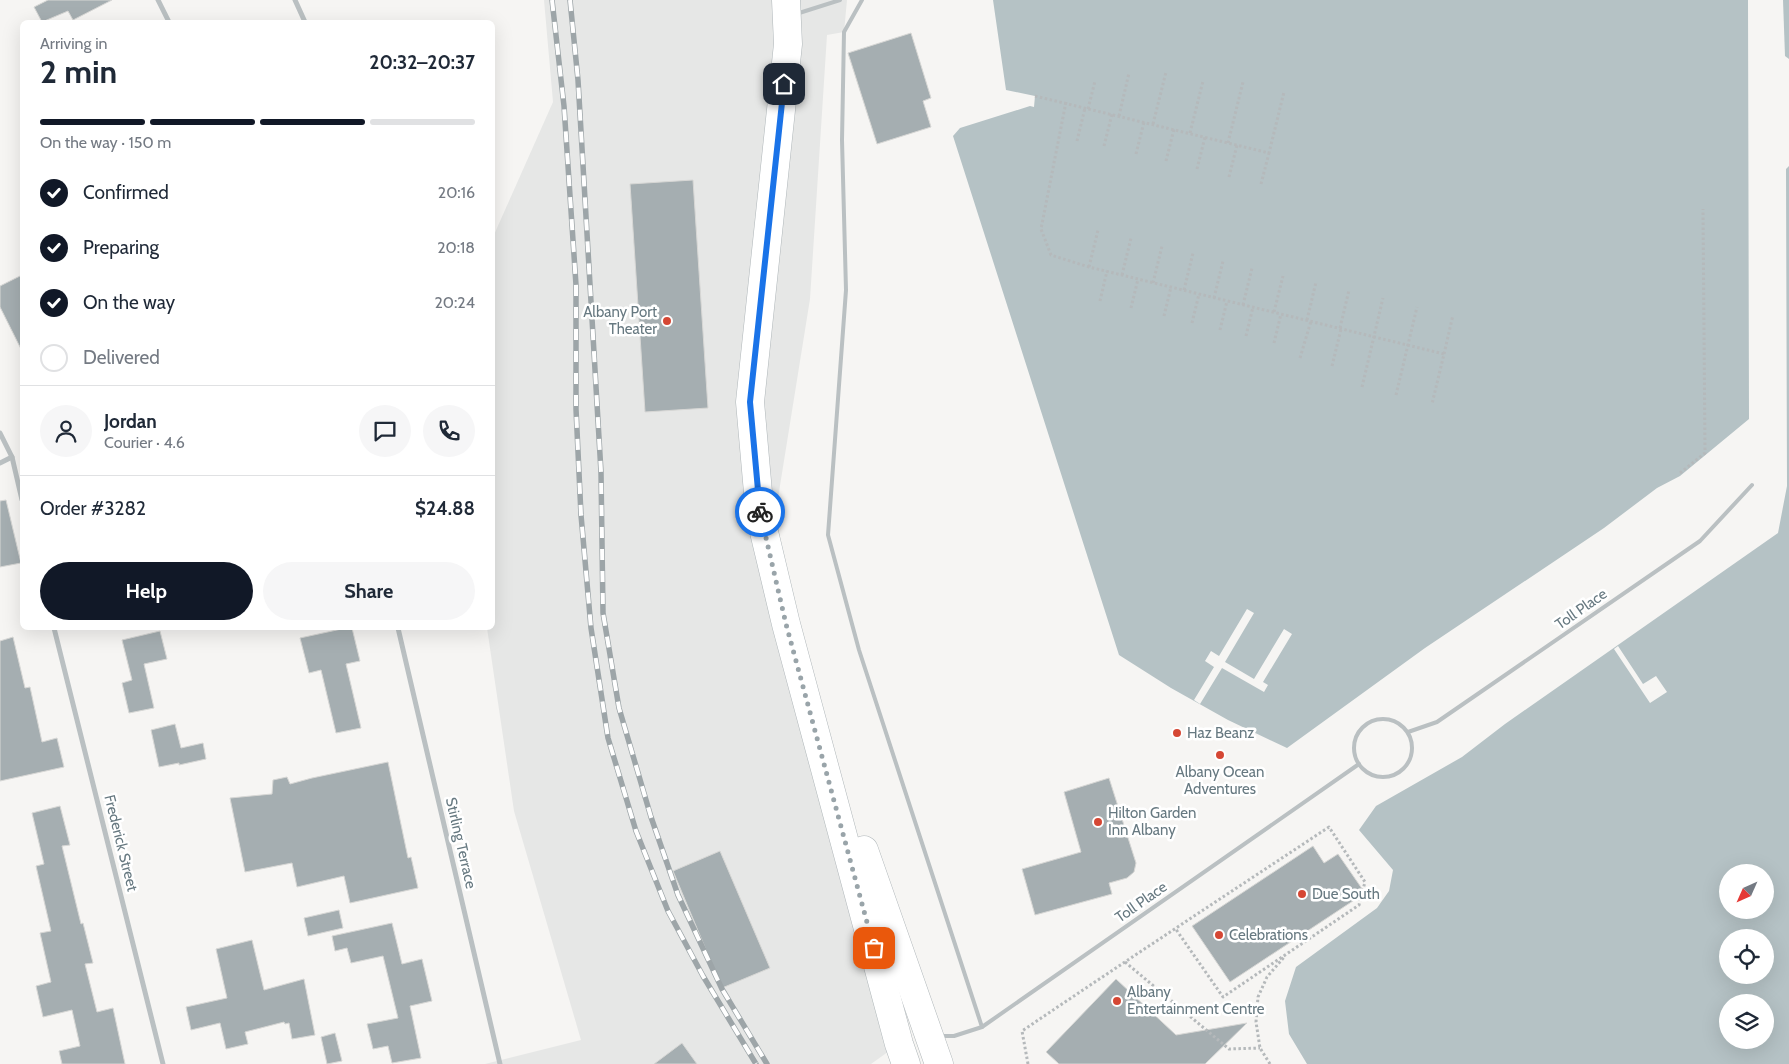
<!DOCTYPE html>
<html lang="en">
<head>
<meta charset="utf-8">
<style>
	:root { --surface:#fff; --page:#f6f6f7; --text:#1f2937; --muted:#747a83; --line:#e0e1e3; --accent:#111827 }
	body { margin:0; font-family:Cabin,sans-serif; background:var(--page); color:var(--text); height:100vh; display:flex; flex-direction:column; font-size:19px; white-space:nowrap }
	* { box-sizing:border-box; margin:0 }
	p { font-size:16px; color:var(--muted) }
	.icon { flex:none; width:28px; height:28px; fill:none; stroke:currentColor; stroke-width:2; stroke-linecap:round; stroke-linejoin:round }
	.map { position:relative; flex:1; overflow:hidden }
	.details { position:absolute; left:20px; top:20px; width:475px; height:610px; display:flex; flex-direction:column; background:var(--surface); border-radius:8px; box-shadow:0 5px 20px #0002 }
	.details>* { flex:none }
	.needle { width:32px; rotate:225deg }
	.controls { position:absolute; left:1719px; top:864px; display:grid; gap:10px }
	.controls a { display:grid; place-items:center; width:55px; height:55px; border-radius:50%; background:var(--surface); box-shadow:0 5px 20px #0002; font-size:25px }
	.pin { position:absolute; display:grid; place-items:center; width:42px; height:42px; color:#fff; margin:-21px; border-radius:10px; box-shadow:0 2px 8px #0006 }
	.courier { position:absolute; display:grid; place-items:center; width:50px; height:50px; margin:-25px; border:4px solid #1a73e8; border-radius:50%; background:#fff; color:#222; box-shadow:0 1px 6px #0007 }
	.overview em { font-style:normal; font-weight:700 }
	.overview div { display:flex; flex-direction:column-reverse }
	.overview { display:flex; align-items:center; justify-content:space-between; height:85px; padding:0 20px }
	h1 { font-size:32px; font-weight:700; line-height:38px }
	.bar { display:grid; grid-template-columns:repeat(4,1fr); gap:8px 5px; align-content:center; height:60px; padding:0 20px }
	.bar i { height:6px; border-radius:4px; background:var(--line) }
	.bar .selected { background:var(--accent) }
	.bar p { grid-column:span 4 }
	.line { display:flex; align-items:center; gap:12px; padding:0 20px; border-top:1px solid var(--line) }
	.line div { flex:1 }
	.round { display:grid; place-items:center; flex:none; width:52px; height:52px; border-radius:26px; background:var(--page) }
	ol { padding:0 20px; list-style:none }
	li { display:flex; align-items:center; gap:15px; height:55px }
	li p { margin-inline-start:auto }
	li .icon { padding:5px; border-radius:50%; background:var(--accent); color:#fff; stroke-width:4 }
	li:last-child { color:var(--muted) }
	li i { width:28px; height:28px; border:2px solid var(--line); border-radius:50% }
	.cta { display:flex; gap:10px; margin-top:auto; padding:10px 20px }
	.cta a { flex:1; height:58px; border-radius:30px; background:var(--accent); color:#fff; font-size:20px; font-weight:700; line-height:58px; text-align:center }
	.cta a+a { background:var(--page); color:var(--text) }
	.map>svg:first-child { display:block }
</style>
</head>
<body>
<div class="map">
<svg width="1789" height="1064" viewBox="0 0 1789 1064">
	<rect width="100%" height="100%" fill="#f6f5f3"/>
	<polygon fill="#e6e7e6" points="544,0 847,0 844,32 827,35 810,299 774,523 899,1044 871,1064 485,1064 581,1040 514,811 487,628 492,628 493,237 553,102"/>
	<g fill="#b5c2c5" fill-rule="evenodd">
		<polygon points="993,0 1748,0 1749,419 1680,476 1657,488 1604,528 1425,648 1287,748 1228,720 1171,688 1119,655 953,136 960,128 1030,106 1034,107 1035,96 1006,90"/>
		<polygon points="1783,0 1789,0 1789,59 1785,56"/>
		<path d="M1789 166V1064H1307L1289 1034 1285 1001 1296 967 1377 908 1389 891 1393 870 1359 830 1376 806 1462 757 1505 724 1778 533 1787 486 1786 169ZM1728 872H1765V910H1728ZM1728 938H1765V975H1728ZM1728 1002H1765V1040H1728Z"/>
	</g>
	<g fill="#f6f5f3">
		<polygon points="1247,609 1254,613 1225,662 1254,679 1284,629 1292,634 1263,682 1268,685 1264,692 1222,668 1200,704 1194,700 1214,667 1205,661 1211,651 1219,656"/>
		<polygon points="1618,646 1643,684 1656,676 1667,692 1650,703 1614,649"/>
	</g>
	<g fill="#a5aeb1" stroke="#d7d7d5">
		<polygon points="48,0 112,0 73,20 68,11 42,22 34,7"/>
		<polygon points="911,33 931,98 923,101 931,127 877,144 848,53"/>
		<polygon points="693,180 708,408 645,412 630,184"/>
		<polygon points="22,275 22,351 0,307 0,286"/>
		<polygon points="6,500 21,563 0,567 0,501"/>
		<polygon points="346,628 352,628 360,661 346,664 361,728 336,733 321,670 309,673 300,638"/>
		<polygon points="160,631 167,659 144,664 154,708 129,713 122,683 132,680 122,640"/>
		<polygon points="13,637 25,688 30,687 42,742 57,738 64,767 0,781 0,641"/>
		<polygon points="175,724 181,748 203,743 206,759 179,765 179,763 159,767 151,730"/>
		<polygon points="388,762 408,858 411,857 418,888 350,903 344,876 297,887 292,863 245,872 230,798 272,794 273,780 287,777 290,784 312,778"/>
		<polygon points="1109,778 1136,863 1134,872 1127,878 1109,883 1112,894 1035,915 1022,869 1081,852 1064,792"/>
		<polygon points="60,806 70,845 62,846 81,924 83,923 93,963 85,964 97,1012 113,1008 125,1064 62,1064 59,1051 80,1046 72,1010 43,1017 36,986 51,982 40,933 51,931 36,866 44,864 32,813"/>
		<polygon points="1313,846 1324,863 1338,854 1365,893 1230,982 1192,926"/>
		<polygon points="720,851 770,968 722,988 673,871"/>
		<polygon points="339,910 343,928 308,936 304,918"/>
		<polygon points="392,923 402,964 422,959 432,1001 410,1006 421,1058 392,1063 388,1046 373,1049 367,1024 398,1018 383,956 351,963 347,948 335,951 332,936"/>
		<polygon points="252,940 264,990 304,979 315,1035 292,1039 289,1023 285,1024 284,1022 245,1032 248,1044 226,1049 220,1023 191,1030 186,1007 227,998 216,949"/>
		<polygon points="1116,979 1176,1035 1247,1023 1205,1064 1059,1064 1046,1052"/>
		<polygon points="335,1033 342,1061 327,1064 321,1037"/>
		<polygon points="682,1043 697,1064 654,1064"/>
	</g>
	<g fill="none" stroke-linecap="round" stroke-linejoin="round">
		<g stroke="#afb6b9" stroke-width="29">
			<g id="secondary">
				<polyline points="786,0 788,44 750,402 760,515 786,624 899,1044 906,1064"/>
				<polyline points="864,850 939,1064"/>
			</g>
		</g>
		<g stroke="#b5b9bb" stroke-width="3" stroke-dasharray="2.5 2.5" stroke-linecap="butt">
			<polyline points="1035,96 1269,153 1284,92"/>
			<polyline points="1066,102 1041,229 1051,255 1089,267 1444,354 1432,404"/>
			<polyline points="1088,109 1095,81"/>
			<polyline points="1119,116 1129,73"/>
			<polyline points="1153,124 1166,72"/>
			<polyline points="1190,133 1203,81"/>
			<polyline points="1077,141 1085,108"/>
			<polyline points="1228,143 1243,82"/>
			<polyline points="1104,146 1112,114"/>
			<polyline points="1136,154 1144,122"/>
			<polyline points="1166,161 1174,129"/>
			<polyline points="1197,169 1205,137"/>
			<polyline points="1229,177 1237,145"/>
			<polyline points="1261,184 1269,153"/>
			<polyline points="1089,267 1098,230"/>
			<polyline points="1122,275 1131,238"/>
			<polyline points="1153,283 1162,246"/>
			<polyline points="1184,290 1193,253"/>
			<polyline points="1214,298 1223,261"/>
			<polyline points="1100,301 1107,271"/>
			<polyline points="1243,305 1252,268"/>
			<polyline points="1131,308 1138,279"/>
			<polyline points="1274,312 1283,276"/>
			<polyline points="1164,316 1171,287"/>
			<polyline points="1307,320 1316,282"/>
			<polyline points="1192,323 1199,294"/>
			<polyline points="1340,328 1349,290"/>
			<polyline points="1220,330 1227,301"/>
			<polyline points="1246,336 1253,307"/>
			<polyline points="1274,343 1281,314"/>
			<polyline points="1444,354 1453,315"/>
			<polyline points="1300,358 1311,321"/>
			<polyline points="1332,366 1341,329"/>
			<polyline points="1362,387 1383,298"/>
			<polyline points="1396,395 1417,307"/>
			<polyline points="1680,473 1705,453 1703,209"/>
			<polyline points="1125,962 1229,1049 1260,1048"/>
			<path d="M1028 1064 1022 1031C1124 962 1226 895 1329 827L1365 882 1359 905 1223 997 1175 928"/>
			<polyline points="1270,1064 1260,1048 1256,1022 1258,997 1267,977 1285,956"/>
		</g>
		<g stroke="#bac0c2" stroke-width="4">
			<polyline points="862,0 844,32 842,140 846,290 828,535 859,650 982,1027"/>
			<polyline points="796,14 840,0"/>
			<circle cx="1383" cy="748" r="29"/>
			<polyline points="1408,732 1437,722 1700,541 1752,485"/>
			<polyline points="940,1036 954,1036 982,1027 1359,764"/>
		</g>
		<g stroke="#bac0c2" stroke-width="5">
			<polyline points="158,0 169,22"/>
			<polyline points="295,0 305,22"/>
			<polyline points="0,433 12,457 22,500"/>
			<polyline points="0,463 12,457"/>
			<polyline points="54,628 163,1064"/>
			<polyline points="398,628 500,1064"/>
		</g>
		<use href="#secondary" stroke="#fff" stroke-width="28"/>
		<g stroke="#9da5a8" stroke-width="5.5">
			<g id="rail">
				<polyline points="552,0 564,106 576,285 576,409 581,515 591,628 608,738 636,831 668,911 703,976 756,1064"/>
				<polyline points="570,0 578,80 601,472 603,613 619,708 651,817 678,895 722,989 767,1064"/>
			</g>
		</g>
		<use href="#rail" stroke="#fff" stroke-width="4" stroke-dasharray="11" stroke-linecap="butt"/>
	</g>
	<g fill="none" stroke-linecap="round" stroke-linejoin="round">
		<polyline stroke="#99a4a9" stroke-width="5" stroke-dasharray="0 9" points="760,512 786,624 874,948"/>
		<polyline stroke="#1a73e8" stroke-width="6" points="760,512 750,402 784,84"/>
	</g>
	<g fill="#d54734" stroke="#fff" stroke-width="2">
		<circle cx="667" cy="321" r="5"/>
		<circle cx="1177" cy="733" r="5"/>
		<circle cx="1220" cy="755" r="5"/>
		<circle cx="1098" cy="822" r="5"/>
		<circle cx="1302" cy="894" r="5"/>
		<circle cx="1219" cy="935" r="5"/>
		<circle cx="1117" cy="1001" r="5"/>
	</g>
	<g text-anchor="middle" stroke-width="5" stroke-linejoin="round" paint-order="stroke">
		<g font-size="15" fill="#677981" stroke="#fff" text-anchor="start">
			<text x="657" y="317" text-anchor="end">Albany Port<tspan x="657" dy="17">Theater</tspan></text>
			<text x="1187" y="738">Haz Beanz</text>
			<text x="1220" y="777" text-anchor="middle">Albany Ocean<tspan x="1220" dy="17">Adventures</tspan></text>
			<text x="1108" y="818">Hilton Garden<tspan x="1108" dy="17">Inn Albany</tspan></text>
			<text x="1312" y="899">Due South</text>
			<text x="1229" y="940">Celebrations</text>
			<text x="1127" y="997">Albany<tspan x="1127" dy="17">Entertainment Centre</tspan></text>
		</g>
		<g font-size="15" fill="#677981" stroke="#fff">
			<text transform="translate(1581 609) rotate(-35)" y="5">Toll Place</text>
			<text transform="translate(121 843) rotate(76)" y="5">Frederick Street</text>
			<text transform="translate(461 843) rotate(77)" y="5">Stirling Terrace</text>
			<text transform="translate(1141 902) rotate(-35)" y="5">Toll Place</text>
		</g>
	</g>
</svg>
<div class="controls">
<a><svg class="needle" viewBox="-14 -14 28 28"><path d="M0-13l5 13h-10z" fill="#e53935"/><path d="M0 13l5-13h-10z" fill="#747a83"/></svg></a>
<a><svg class="icon" aria-label="locate" viewBox="0 0 24 24"><circle cx="12" cy="12" r="6"/><path d="M12 2v4M12 18v4M2 12h4M18 12h4"/></svg></a>
<a><svg class="icon" aria-label="layers" viewBox="0 0 24 24"><path d="M12 4l9 5-9 5-9-5zM3 14l9 5 9-5"/></svg></a>
</div>
<div class="pin" style="left:874px;top:948px;background:#ea580c"><svg class="icon" aria-label="bag" viewBox="0 0 24 24"><path d="M5 8h14l-1 12H6zM9 8a3 3 0 0 1 6 0"/></svg></div>
<div class="pin" style="left:784px;top:84px;background:#1f2937"><svg class="icon" aria-label="home" viewBox="0 0 24 24"><path d="M3 11l9-7 9 7M6 9v11h12V9"/></svg></div>
<div class="courier" style="left:760px;top:512px"><svg class="icon" aria-label="bike" viewBox="0 0 24 24"><circle cx="6" cy="16" r="4"/><circle cx="18" cy="16" r="4"/><path d="M6 16l4-8h5l3 8M10 8l3 8H6M13 5h3"/></svg></div>
<section class="details">
<div class="overview"><div><h1>2 min</h1><p>Arriving in</p></div><em>20:32–20:37</em></div>
<div class="bar"><i class="selected"></i><i class="selected"></i><i class="selected"></i><i></i><p>On the way · 150 m</p></div>
<ol>
<li><svg class="icon" aria-label="check" viewBox="0 0 24 24"><path d="M5 12l5 5 9-10"/></svg>Confirmed<p>20:16</p></li>
<li><svg class="icon" aria-label="check" viewBox="0 0 24 24"><path d="M5 12l5 5 9-10"/></svg>Preparing<p>20:18</p></li>
<li><svg class="icon" aria-label="check" viewBox="0 0 24 24"><path d="M5 12l5 5 9-10"/></svg>On the way<p>20:24</p></li>
<li><i></i>Delivered</li>
</ol>
<div class="line" style="height:90px"><a class="round"><svg class="icon" aria-label="person" viewBox="0 0 24 24"><circle cx="12" cy="8" r="4"/><path d="M4 21q1-7 8-7t8 7"/></svg></a><div><b>Jordan</b><p>Courier · 4.6</p></div><a class="round"><svg class="icon" aria-label="chat" viewBox="0 0 24 24"><path d="M4 5h16v11H9l-5 4z"/></svg></a><a class="round"><svg class="icon" aria-label="phone" viewBox="0 0 24 24"><path d="M5 4h4l2 5-3 2q2 4 5 5l2-3 5 2v4C11 20 4 13 5 4z"/></svg></a></div>
<div class="line" style="height:65px"><div>Order #3282</div><b>$24.88</b></div>
<div class="cta"><a>Help</a><a>Share</a></div>
</section>
</div>
</body>
</html>
